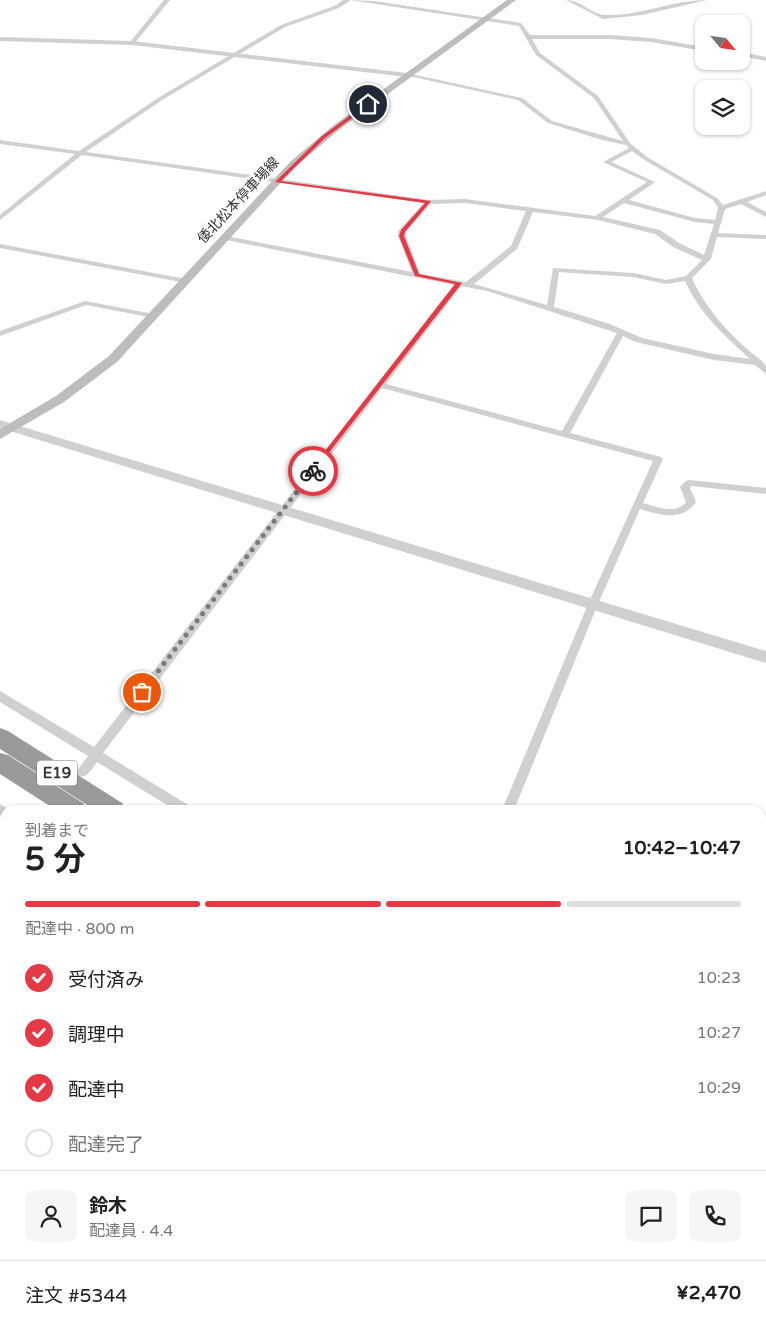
<!DOCTYPE html>
<html lang="ja">
<head>
<meta charset="utf-8">
<style>
	:root { --surface:#fff; --page:#f6f6f6; --text:#202124; --muted:#757577; --line:#e0e0e0; --accent:#e63946 }
	body { margin:0; font-family:"Varela Round","Noto Sans JP",sans-serif; background:var(--page); color:var(--text); height:100vh; display:flex; flex-direction:column; font-size:19px; white-space:nowrap }
	* { box-sizing:border-box; margin:0 }
	p { font-size:16px; color:var(--muted) }
	.icon { flex:none; width:28px; height:28px; fill:none; stroke:currentColor; stroke-width:2; stroke-linecap:round; stroke-linejoin:round }
	.map { position:relative; flex:1; overflow:hidden }
	.sheet { position:absolute; left:0px; top:805px; width:766px; height:530px; display:flex; flex-direction:column; background:var(--surface); border-radius:15px 15px 0 0; box-shadow:0 1px 4px #0004 }
	.sheet>* { flex:none }
	.needle { width:32px; rotate:119deg }
	.tools { position:absolute; left:695px; top:15px; display:grid; gap:10px }
	.tools a { display:grid; place-items:center; width:55px; height:55px; border-radius:10px; background:var(--surface); box-shadow:0 1px 4px #0004; font-size:25px }
	.pin { position:absolute; display:grid; place-items:center; width:42px; height:42px; color:#fff; margin:-21px; border:2px solid #fff; border-radius:50%; box-shadow:0 1px 5px #0007 }
	.courier { position:absolute; display:grid; place-items:center; width:50px; height:50px; margin:-25px; border:4px solid #e63946; border-radius:50%; background:#fff; color:#222; box-shadow:0 1px 6px #0007 }
	.head em { font-style:normal; font-weight:700 }
	.head div { display:flex; flex-direction:column-reverse }
	.head { display:flex; align-items:center; justify-content:space-between; height:85px; padding:0 25px }
	h1 { font-size:32px; font-weight:700; line-height:38px }
	.bar { display:grid; grid-template-columns:repeat(4,1fr); gap:8px 5px; align-content:center; height:60px; padding:0 25px }
	.bar i { height:6px; border-radius:4px; background:var(--line) }
	.bar .on { background:var(--accent) }
	.bar p { grid-column:span 4 }
	.line { display:flex; align-items:center; gap:12px; padding:0 25px; border-top:1px solid var(--line) }
	.line div { flex:1 }
	.round { display:grid; place-items:center; flex:none; width:52px; height:52px; border-radius:10px; background:var(--page) }
	ol { padding:0 25px; list-style:none }
	li { display:flex; align-items:center; gap:15px; height:55px }
	li p { margin-inline-start:auto }
	li .icon { padding:5px; border-radius:50%; background:var(--accent); color:#fff; stroke-width:4 }
	li:last-child { color:var(--muted) }
	li i { width:28px; height:28px; border:2px solid var(--line); border-radius:50% }
	.map>svg:first-child { display:block }
</style>
</head>
<body>
<div class="map">
<svg width="766" height="1335" viewBox="0 0 766 1335">
	<rect width="100%" height="100%" fill="#fff"/>
	<g fill="none" stroke-linecap="round" stroke-linejoin="round">
		<g fill="#d0d0d0" fill-rule="evenodd">
			<polygon points="164,0 170,0 134,44 130,44 130,42"/>
			<path d="M350 0 374 1 521 23 530 35H610L651 38 704 47V51L651 42 610 39H532L540 53 598 96 630 143 647 157 717 198 723 205 766 191V195L747 202 766 212V217L741 204 725 209 718 233 766 235V239L717 237 711 259 692 278C705 309 735 341 762 361L766 366V374L755 365 714 360 636 342 623 336 570 433 661 457 663 459 643 503C657 507 676 515 686 502L680 487 686 481 689 480 766 488V494L691 486 690 488 696 502C682 522 660 515 640 509L598 604 514 810H502L588 604 653 461 382 388 103 753 190 806 192 810H175L97 762C92 769 87 779 78 776L76 772 88 756 0 702V691L94 747 454 285 226 240 222 238 226 236 412 272 398 236V231L424 203 82 155 0 220V215L75 154 0 144V140L79 151 158 98 281 25 337 5 339 8 285 27 162 100 86 152 429 200 465 199 595 216 647 182 603 162 629 148 626 145 602 140 548 123 518 100 404 75 407 73 522 98 552 121 623 141 594 98 536 55 519 26ZM632 151 643 159 713 200 718 208 715 220 695 218 629 200 655 182 611 162ZM465 203 526 211 511 246 466 282 420 274 406 236V231L431 204ZM624 203 695 222 714 224 704 255 679 243 660 230 603 217ZM533 212 598 220 655 234 673 247 702 260 686 276 666 280 633 273 553 268 547 305 474 284 517 249ZM559 272 633 277 666 284 685 281C699 313 725 336 750 359L714 354 642 338 610 324 554 307ZM461 286 487 291 617 333 562 431 386 384Z"/>
			<path d="M566 0C581 0 592 15 606 15 640 16 673 0 707 0L642 15 603 19Z"/>
			<polygon points="741,52 766,57 766,61 741,56"/>
			<polygon points="0,244 186,279 190,281 186,283 0,248"/>
			<polygon points="85,301 154,314 158,316 154,318 86,305 0,336 0,331"/>
			<polygon points="0,804 10,810 5,810 5,817 0,815"/>
			<polygon points="5,875 5,893 0,895 0,877"/>
			<polygon points="761,1057 766,1059 766,1073 761,1072"/>
			<polygon points="761,1186 766,1188 766,1204 761,1202"/>
			<polygon points="268,1330 286,1330 284,1335 266,1335"/>
		</g>
		<g fill="#d0d0d0" fill-rule="evenodd">
			<polygon points="343,0 351,0 339,8 335,8 335,6"/>
			<polygon points="0,37 132,41 407,73 411,75 407,77 132,45 0,41"/>
			<polygon points="0,420 766,651 766,663 0,428"/>
		</g>
		<polygon fill="#bdbdbd" fill-rule="evenodd" points="507,0 516,0 340,129 296,166 117,362 64,402 0,439 0,429 56,396 109,356 290,162 334,125"/>
		<g fill="#9a9a9a" fill-rule="evenodd">
			<polygon points="0,728 8,731 122,803 126,810 95,810 0,749"/>
			<polygon points="0,753 8,755 83,803 87,810 56,810 0,774"/>
			<polygon points="761,1098 766,1099 766,1157 761,1156"/>
		</g>
	</g>
	<polygon fill="#e63946" points="367,103 371,104 325,138 281,181 431,201 405,232 404,236 419,274 462,283 313,473 311,469 455,284 415,276 399,236 401,230 425,203 275,182 322,136"/>
	<g fill="none" stroke-linecap="round" stroke-linejoin="round">
		<polyline stroke="#7a7a7a" stroke-width="5" stroke-dasharray="0 9" points="142,692 313,471"/>
	</g>
	<g text-anchor="middle" stroke-width="5" stroke-linejoin="round" paint-order="stroke">
		<g font-size="14" fill="#333" stroke="#fff">
			<text transform="translate(238 200) rotate(-47)" y="5">倭北松本停車場線</text>
		</g>
		<rect fill="#fff" stroke="#707070" stroke-width="1" x="37" y="760.5" width="40" height="25" rx="4"/>
		<g font-size="15" font-weight="bold" fill="#333">
			<text x="57" y="778">E19</text>
		</g>
	</g>
</svg>
<div class="tools">
<a><svg class="needle" viewBox="-14 -14 28 28"><path d="M0-13l5 13h-10z" fill="#e53935"/><path d="M0 13l5-13h-10z" fill="#757577"/></svg></a>
<a><svg class="icon" aria-label="layers" viewBox="0 0 24 24"><path d="M12 4l9 5-9 5-9-5zM3 14l9 5 9-5"/></svg></a>
</div>
<div class="pin" style="left:142px;top:692px;background:#ea580c"><svg class="icon" aria-label="bag" viewBox="0 0 24 24"><path d="M5 8h14l-1 12H6zM9 8a3 3 0 0 1 6 0"/></svg></div>
<div class="pin" style="left:368px;top:104px;background:#1f2937"><svg class="icon" aria-label="home" viewBox="0 0 24 24"><path d="M3 11l9-7 9 7M6 9v11h12V9"/></svg></div>
<div class="courier" style="left:313px;top:471px"><svg class="icon" aria-label="bike" viewBox="0 0 24 24"><circle cx="6" cy="16" r="4"/><circle cx="18" cy="16" r="4"/><path d="M6 16l4-8h5l3 8M10 8l3 8H6M13 5h3"/></svg></div>
<section class="sheet">
<div class="head"><div><h1>5 分</h1><p>到着まで</p></div><em>10:42–10:47</em></div>
<div class="bar"><i class="on"></i><i class="on"></i><i class="on"></i><i></i><p>配達中 · 800 m</p></div>
<ol>
<li><svg class="icon" aria-label="check" viewBox="0 0 24 24"><path d="M5 12l5 5 9-10"/></svg>受付済み<p>10:23</p></li>
<li><svg class="icon" aria-label="check" viewBox="0 0 24 24"><path d="M5 12l5 5 9-10"/></svg>調理中<p>10:27</p></li>
<li><svg class="icon" aria-label="check" viewBox="0 0 24 24"><path d="M5 12l5 5 9-10"/></svg>配達中<p>10:29</p></li>
<li><i></i>配達完了</li>
</ol>
<div class="line" style="height:90px"><a class="round"><svg class="icon" aria-label="person" viewBox="0 0 24 24"><circle cx="12" cy="8" r="4"/><path d="M4 21q1-7 8-7t8 7"/></svg></a><div><b>鈴木</b><p>配達員 · 4.4</p></div><a class="round"><svg class="icon" aria-label="chat" viewBox="0 0 24 24"><path d="M4 5h16v11H9l-5 4z"/></svg></a><a class="round"><svg class="icon" aria-label="phone" viewBox="0 0 24 24"><path d="M5 4h4l2 5-3 2q2 4 5 5l2-3 5 2v4C11 20 4 13 5 4z"/></svg></a></div>
<div class="line" style="height:65px"><div>注文 #5344</div><b>¥2,470</b></div>
</section>
</div>
</body>
</html>
